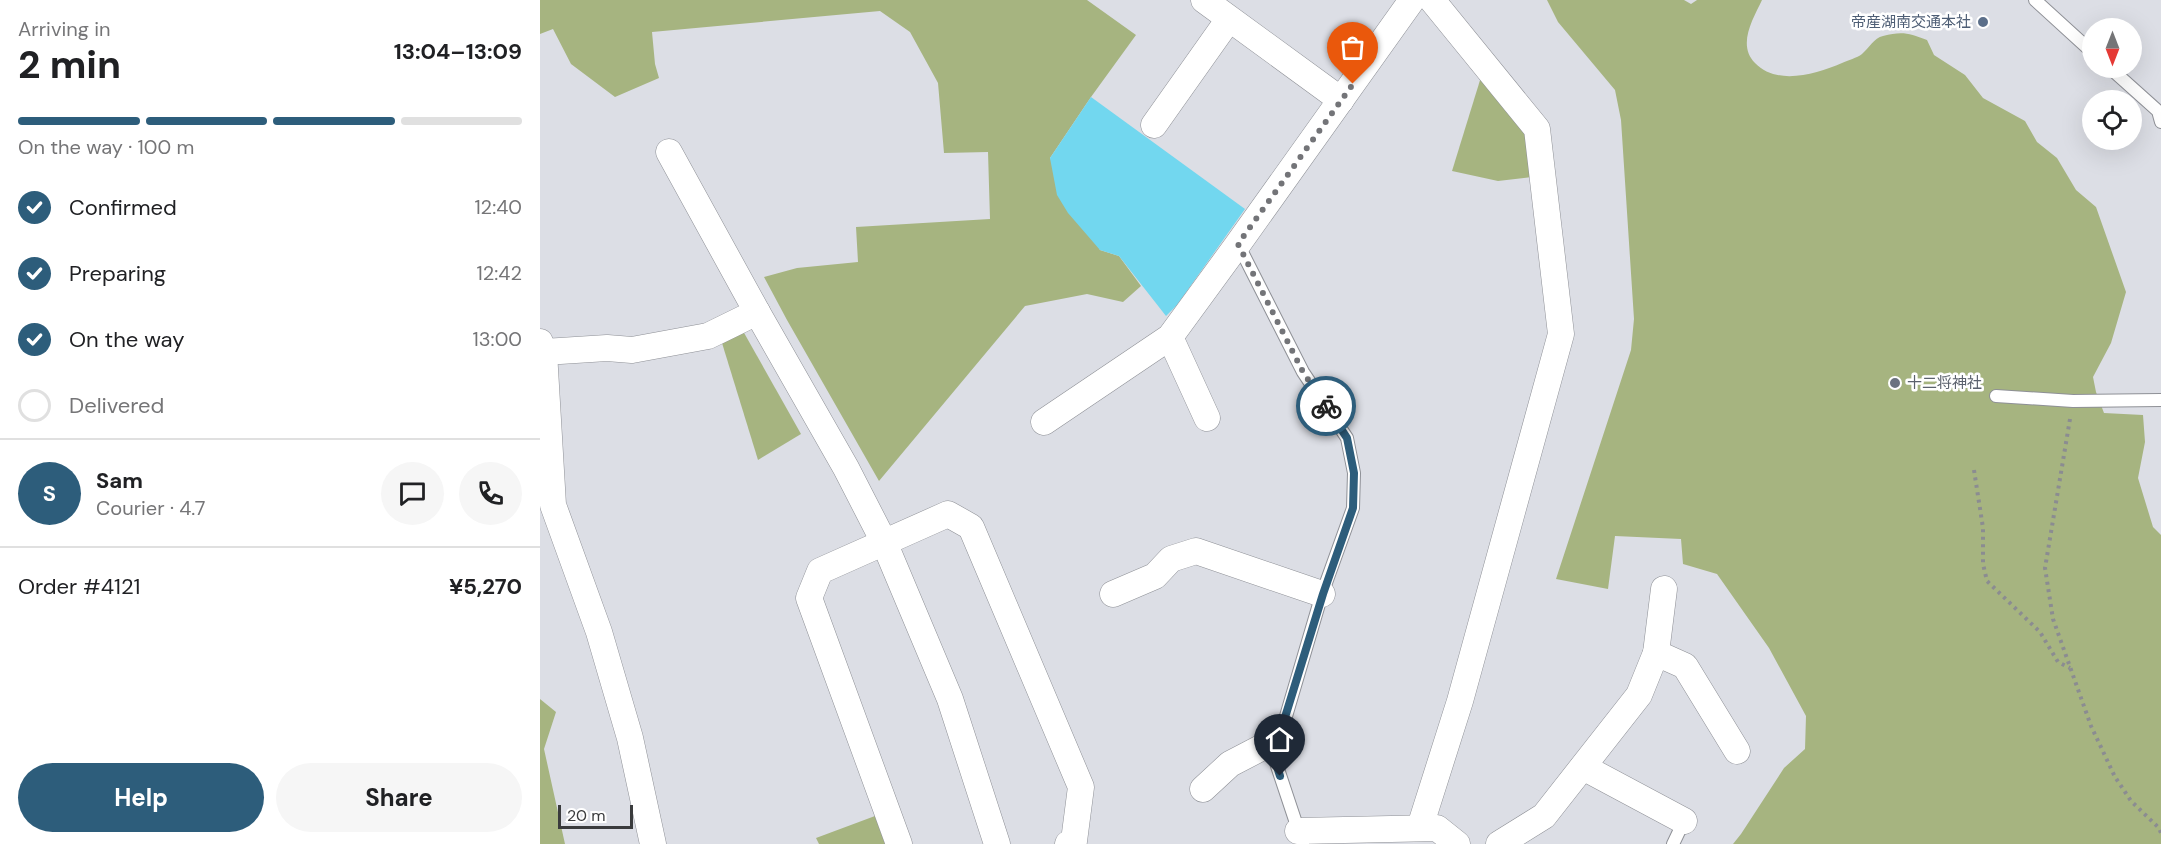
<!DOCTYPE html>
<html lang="en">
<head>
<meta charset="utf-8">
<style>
	:root { --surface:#fff; --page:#f6f6f6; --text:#202124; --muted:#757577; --line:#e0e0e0; --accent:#2d5d7b }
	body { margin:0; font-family:"DM Sans","Noto Sans JP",sans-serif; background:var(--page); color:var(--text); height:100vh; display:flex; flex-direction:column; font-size:22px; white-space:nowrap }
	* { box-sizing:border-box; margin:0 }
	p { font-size:20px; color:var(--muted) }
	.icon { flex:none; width:33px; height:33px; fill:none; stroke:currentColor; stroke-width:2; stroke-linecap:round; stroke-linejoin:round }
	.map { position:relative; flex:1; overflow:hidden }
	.drawer { display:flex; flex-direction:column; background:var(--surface); width:540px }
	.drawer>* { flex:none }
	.needle { width:39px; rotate:180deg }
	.buttons { position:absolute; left:1542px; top:18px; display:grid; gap:12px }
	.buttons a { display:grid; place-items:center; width:60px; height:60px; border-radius:50%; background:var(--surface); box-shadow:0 6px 24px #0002; font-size:30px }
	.scale { position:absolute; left:18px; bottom:15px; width:75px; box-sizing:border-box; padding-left:6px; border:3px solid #3a3b3d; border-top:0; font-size:16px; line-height:21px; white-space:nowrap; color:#3a3b3d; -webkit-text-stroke:4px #fff; paint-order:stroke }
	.pin { position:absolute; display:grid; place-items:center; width:51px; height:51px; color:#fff; margin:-62px -26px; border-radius:50% 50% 50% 0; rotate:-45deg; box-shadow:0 0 6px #0007 }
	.pin .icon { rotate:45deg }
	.courier { position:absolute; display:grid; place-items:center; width:60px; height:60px; margin:-30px; border:4px solid #2d5d7b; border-radius:50%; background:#fff; color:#222; box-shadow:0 2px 8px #0007 }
	.head em { font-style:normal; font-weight:700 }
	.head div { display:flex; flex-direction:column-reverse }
	.head { display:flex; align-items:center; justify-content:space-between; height:102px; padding:0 18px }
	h1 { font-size:39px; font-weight:700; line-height:45px }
	.bar { display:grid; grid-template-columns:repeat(4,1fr); gap:9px 6px; align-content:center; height:72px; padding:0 18px }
	.bar i { height:8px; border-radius:4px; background:var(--line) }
	.bar .on { background:var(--accent) }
	.bar p { grid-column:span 4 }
	.line { display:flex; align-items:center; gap:15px; padding:0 18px; border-top:2px solid var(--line) }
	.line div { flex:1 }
	.round { display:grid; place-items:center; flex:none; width:63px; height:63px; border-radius:32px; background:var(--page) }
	ol { padding:0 18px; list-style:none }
	li { display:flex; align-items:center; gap:18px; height:66px }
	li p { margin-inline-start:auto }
	li .icon { padding:6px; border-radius:50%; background:var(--accent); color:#fff; stroke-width:4 }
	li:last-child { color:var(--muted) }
	li i { width:33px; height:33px; border:3px solid var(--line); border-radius:50% }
	.action { display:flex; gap:12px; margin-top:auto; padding:12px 18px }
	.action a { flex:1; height:69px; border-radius:36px; background:var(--accent); color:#fff; font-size:24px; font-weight:700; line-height:69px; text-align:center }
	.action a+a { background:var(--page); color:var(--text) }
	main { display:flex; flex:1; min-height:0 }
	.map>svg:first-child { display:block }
</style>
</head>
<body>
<main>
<section class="drawer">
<div class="head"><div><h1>2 min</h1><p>Arriving in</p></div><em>13:04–13:09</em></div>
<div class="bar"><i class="on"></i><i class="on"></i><i class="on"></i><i></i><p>On the way · 100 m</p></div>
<ol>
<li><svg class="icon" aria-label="check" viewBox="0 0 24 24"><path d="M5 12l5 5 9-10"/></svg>Confirmed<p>12:40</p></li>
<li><svg class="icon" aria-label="check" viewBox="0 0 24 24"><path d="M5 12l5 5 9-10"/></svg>Preparing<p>12:42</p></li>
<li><svg class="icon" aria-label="check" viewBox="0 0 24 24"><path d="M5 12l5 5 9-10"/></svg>On the way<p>13:00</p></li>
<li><i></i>Delivered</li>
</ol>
<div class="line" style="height:108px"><b class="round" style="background:var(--accent);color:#fff">S</b><div><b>Sam</b><p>Courier · 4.7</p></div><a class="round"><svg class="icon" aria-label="chat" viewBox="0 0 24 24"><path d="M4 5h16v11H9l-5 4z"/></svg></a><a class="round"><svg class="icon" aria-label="phone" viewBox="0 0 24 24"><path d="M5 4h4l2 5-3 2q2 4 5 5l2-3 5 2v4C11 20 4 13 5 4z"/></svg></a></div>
<div class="line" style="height:78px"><div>Order #4121</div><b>¥5,270</b></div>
<div class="action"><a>Help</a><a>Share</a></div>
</section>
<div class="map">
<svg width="1621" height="844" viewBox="0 0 1621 844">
	<rect width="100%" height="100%" fill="#dcdee5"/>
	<g fill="#a6b480">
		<polygon points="0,0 547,0 596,35 551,97 510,158 560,250 579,256 601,286 583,302 547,294 485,306 339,481 247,320 224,277 257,268 318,262 316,227 450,219 448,152 404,153 398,83 370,32 340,11 112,32 115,64 119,78 75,97 31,64 13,29 0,34"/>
		<path d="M1007 0H1144L1151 4 1157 0H1222C1213 19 1197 45 1215 63 1237 86 1276 74 1302 63 1308 60 1317 58 1322 54 1329 48 1334 38 1343 36 1362 31 1369 33 1387 40L1394 55 1425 75 1443 98 1485 121 1497 142 1517 158 1536 190 1556 207 1586 292 1571 343 1553 377 1556 392 1564 413 1603 415 1605 442 1598 478 1613 527 1621 535V844H1193L1201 834 1244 768 1265 749 1266 716 1229 648 1177 574 1143 564 1141 539 1075 536 1068 589 1016 579 1091 350 1094 319 1081 120 1075 90 1018 22Z"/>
		<polygon points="941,77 984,131 990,152 992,177 958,181 912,171"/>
		<polygon points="203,331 261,434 218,460 182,343"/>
		<polygon points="0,699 16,712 4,749 25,844 0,844"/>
		<polygon points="335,816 345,844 279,844 276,838"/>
	</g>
	<polygon fill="#72d7ef" points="551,97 705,209 637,305 626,316 579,256 560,250 528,213 517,195 510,158"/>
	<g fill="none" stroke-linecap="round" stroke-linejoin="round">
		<g stroke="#8e9096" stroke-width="14">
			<g id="lane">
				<polyline points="1495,0 1552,52"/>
				<polyline points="1570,68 1618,111 1621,122"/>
				<polyline points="698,244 763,372 807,438 814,473 813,508 782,594 734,757 763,844"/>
				<polyline points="1456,396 1533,401 1621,400"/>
				<polyline points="1133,844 1144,821"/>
			</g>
		</g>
		<g stroke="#8e9096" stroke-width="27">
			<g id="street">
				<polyline points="664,0 801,100"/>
				<polyline points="614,125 689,19"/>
				<polyline points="129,152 217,312 306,468 344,542 410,699 457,844"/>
				<polyline points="630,337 667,418"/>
				<polyline points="0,342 4,352 13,505 59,632 90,738 113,844"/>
				<polyline points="4,352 67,348 92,350 168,336 217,312"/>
				<polyline points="504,422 630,337 698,244 872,0"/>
				<polyline points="573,594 615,576 631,559 656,551 782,594"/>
				<polyline points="1116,653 1124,589"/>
				<polyline points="1043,767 1144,821"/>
				<polyline points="663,789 690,764 738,739"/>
				<polyline points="880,827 920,701 1021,334 997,129 892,0"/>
				<polyline points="758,831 897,828 917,844"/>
				<polyline points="359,844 269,598 280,571 408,514 431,527 541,787 534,841 528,844"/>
				<polyline points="959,844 1004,816 1099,695 1116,653 1145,666 1197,751"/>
			</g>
		</g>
		<g stroke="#8b8c91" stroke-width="4" stroke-dasharray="3 4.5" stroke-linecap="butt">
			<polyline points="1530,419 1505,568 1513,619 1551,726 1575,777 1591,801 1619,828 1621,833"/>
			<polyline points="1434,470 1443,528 1443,564 1447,581 1500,632 1518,662 1530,668"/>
		</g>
		<use href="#lane" stroke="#fff" stroke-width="12"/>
		<use href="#street" stroke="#fff" stroke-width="26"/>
	</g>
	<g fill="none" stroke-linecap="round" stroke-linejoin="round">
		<polyline stroke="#737478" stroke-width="6" stroke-dasharray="0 10.8" points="786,406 763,372 698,244 813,84"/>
		<polyline stroke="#2d5d7b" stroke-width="8" points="740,776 734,757 738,740 783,594 813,508 814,473 807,438 786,406"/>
	</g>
	<circle fill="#5c6f8a" stroke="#fff" stroke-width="2" cx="1443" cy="22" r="6"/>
	<circle fill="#6b7280" stroke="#fff" stroke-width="2" cx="1355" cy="383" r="6"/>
	<g text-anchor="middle" stroke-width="5" stroke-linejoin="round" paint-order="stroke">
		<g font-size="15" fill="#4e5e75" stroke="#fff" text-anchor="end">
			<text x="1431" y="27">帝産湖南交通本社</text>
		</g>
		<g font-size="15" fill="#5b616d" stroke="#fff" text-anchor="start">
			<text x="1367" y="388">十二将神社</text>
		</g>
	</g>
</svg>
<div class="buttons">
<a><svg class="needle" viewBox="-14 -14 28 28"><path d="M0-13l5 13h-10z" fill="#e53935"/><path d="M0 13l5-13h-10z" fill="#757577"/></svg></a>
<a><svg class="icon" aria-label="locate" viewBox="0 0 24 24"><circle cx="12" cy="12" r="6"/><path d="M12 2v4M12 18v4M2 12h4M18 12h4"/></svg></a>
</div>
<div class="scale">20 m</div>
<div class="pin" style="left:813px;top:84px;background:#ea580c"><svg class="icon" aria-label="bag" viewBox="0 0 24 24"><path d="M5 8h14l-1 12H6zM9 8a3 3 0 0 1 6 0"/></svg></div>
<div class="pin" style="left:740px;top:776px;background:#1f2937"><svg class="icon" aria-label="home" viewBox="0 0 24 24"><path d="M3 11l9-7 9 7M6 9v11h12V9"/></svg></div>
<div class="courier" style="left:786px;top:406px"><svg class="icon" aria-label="bike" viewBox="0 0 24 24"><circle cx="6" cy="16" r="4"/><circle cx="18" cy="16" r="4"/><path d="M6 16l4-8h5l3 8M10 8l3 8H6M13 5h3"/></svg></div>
</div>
</main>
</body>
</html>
